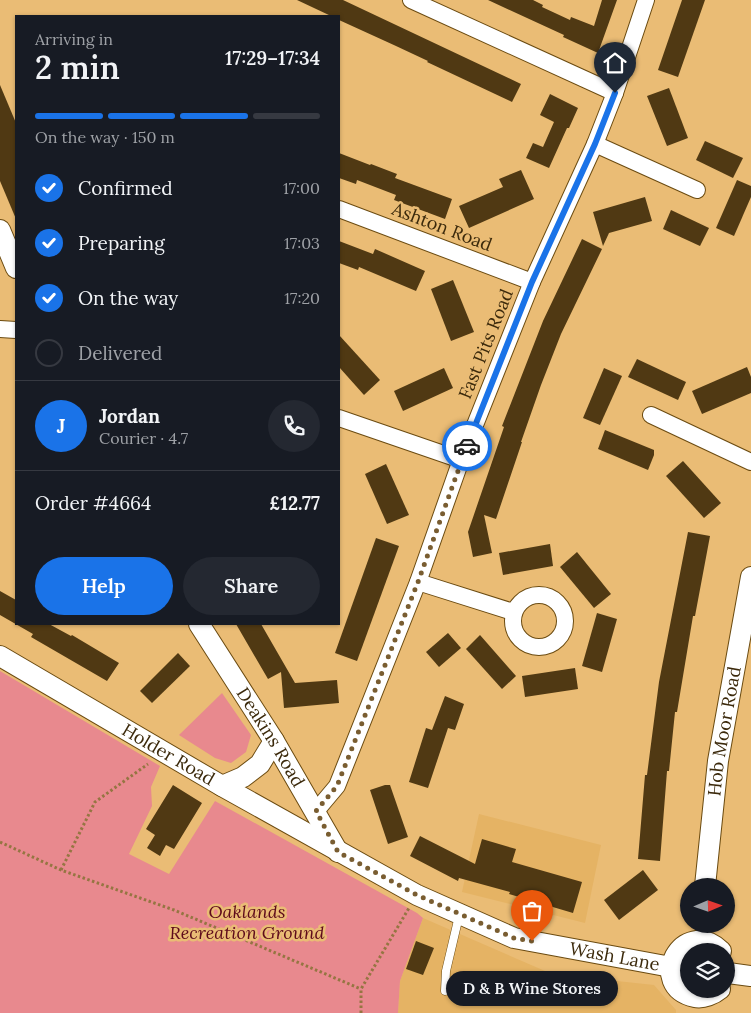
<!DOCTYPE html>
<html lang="en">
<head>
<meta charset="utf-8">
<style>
	:root { --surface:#171b24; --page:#242831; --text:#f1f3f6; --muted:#9ea1a6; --line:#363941; --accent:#1a73e8 }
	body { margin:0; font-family:Lora,serif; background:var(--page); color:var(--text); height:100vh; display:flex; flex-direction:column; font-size:19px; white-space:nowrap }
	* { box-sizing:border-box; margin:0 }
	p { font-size:16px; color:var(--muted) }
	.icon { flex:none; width:28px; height:28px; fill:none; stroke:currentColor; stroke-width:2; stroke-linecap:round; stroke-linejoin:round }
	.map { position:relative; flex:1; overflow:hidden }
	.drawer { position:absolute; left:15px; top:15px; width:325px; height:610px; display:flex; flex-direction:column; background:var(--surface); border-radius:0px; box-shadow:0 1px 4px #0004 }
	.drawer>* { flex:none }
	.needle { width:32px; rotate:88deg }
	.fabs { position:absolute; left:680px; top:878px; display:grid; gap:10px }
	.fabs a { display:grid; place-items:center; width:55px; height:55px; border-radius:50%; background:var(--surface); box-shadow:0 1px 4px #0004; font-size:25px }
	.pin { position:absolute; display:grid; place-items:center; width:42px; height:42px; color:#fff; margin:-51px -21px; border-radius:50% 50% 50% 0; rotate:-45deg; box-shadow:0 0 5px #0007 }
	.pin .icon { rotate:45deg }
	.courier { position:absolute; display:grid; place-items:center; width:50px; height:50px; margin:-25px; border:4px solid #1a73e8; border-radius:50%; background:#fff; color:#222; box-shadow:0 1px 6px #0007 }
	.bubble { position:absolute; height:35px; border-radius:18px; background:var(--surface); box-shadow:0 1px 4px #0004; font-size:16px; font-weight:600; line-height:35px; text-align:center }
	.head em { font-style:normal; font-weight:600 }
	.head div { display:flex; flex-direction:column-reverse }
	.head { display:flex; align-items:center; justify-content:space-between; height:85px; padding:0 20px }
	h1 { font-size:32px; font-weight:600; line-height:38px }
	.bar { display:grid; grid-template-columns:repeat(4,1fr); gap:8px 5px; align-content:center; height:60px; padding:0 20px }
	.bar i { height:6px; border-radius:4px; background:var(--line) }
	.bar .selected { background:var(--accent) }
	.bar p { grid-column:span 4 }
	.line { display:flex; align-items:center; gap:12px; padding:0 20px; border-top:1px solid var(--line) }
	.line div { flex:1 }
	.round { display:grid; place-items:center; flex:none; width:52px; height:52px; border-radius:26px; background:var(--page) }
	ol { padding:0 20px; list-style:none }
	li { display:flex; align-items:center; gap:15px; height:55px }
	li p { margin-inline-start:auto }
	li .icon { padding:5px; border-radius:50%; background:var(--accent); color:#fff; stroke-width:4 }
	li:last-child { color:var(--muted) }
	li i { width:28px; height:28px; border:2px solid var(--line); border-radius:50% }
	.primary-button { display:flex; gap:10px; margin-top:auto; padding:10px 20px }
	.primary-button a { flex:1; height:58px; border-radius:30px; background:var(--accent); color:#fff; font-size:20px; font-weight:600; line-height:58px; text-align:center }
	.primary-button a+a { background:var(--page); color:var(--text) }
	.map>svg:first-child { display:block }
</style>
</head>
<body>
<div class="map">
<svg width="751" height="1013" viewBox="0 0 751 1013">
	<rect width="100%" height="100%" fill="#eabc75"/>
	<g fill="#e5b364">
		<polygon points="479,814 601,845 585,923 462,892"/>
		<polygon points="423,918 552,974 654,985 676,1010 676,1013 398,1013 400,981"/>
	</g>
	<g fill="#e8898e">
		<polygon points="0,671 160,766 151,787 152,806 129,854 169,874 215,801 417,913 423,918 400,981 398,1013 0,1013"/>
		<polygon points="222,693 251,735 246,752 231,763 215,758 179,735"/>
	</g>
	<g fill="#503913">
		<polygon points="297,0 343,0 521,84 512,102 427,62 428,61 396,46 339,20 339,16 331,16"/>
		<polygon points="488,0 533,0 543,5 542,7 570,20 571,17 594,26 602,0 617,0 598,53 563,37 564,35"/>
		<polygon points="682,0 705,0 678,77 658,70"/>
		<polygon points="0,85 16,123 16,219 0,181"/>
		<polygon points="669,88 688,138 667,146 647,96"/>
		<polygon points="550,94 578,108 569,128 567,128 549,168 526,158 533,143 543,147 554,122 540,115"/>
		<polygon points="705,141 743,158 733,178 696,160"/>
		<polygon points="339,153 370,165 371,164 397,174 395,178 452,199 445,219 394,200 396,195 357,180 356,184 339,178"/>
		<polygon points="521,170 534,199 469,228 459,206 503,187 499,179"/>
		<polygon points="737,180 751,186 751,197 734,236 716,228"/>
		<polygon points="645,197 652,221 609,233 603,246 593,212"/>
		<polygon points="671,210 709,228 700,246 663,229"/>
		<polygon points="582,239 602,249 561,334 541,385 521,442 522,442 496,519 484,515 492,553 473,557 468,532 504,427 502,426 543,321"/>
		<polygon points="339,241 373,254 375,249 425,271 416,291 359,267 358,270 339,263"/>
		<polygon points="453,280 474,332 451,341 431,289"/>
		<polygon points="339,335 380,380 364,395 339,367"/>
		<polygon points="637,359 686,382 678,400 628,377"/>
		<polygon points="747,367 751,377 751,393 702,414 692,391"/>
		<polygon points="444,368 453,388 403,411 394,391"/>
		<polygon points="604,368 622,376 600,425 583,418"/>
		<polygon points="605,430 654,450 654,455 648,470 598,449"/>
		<polygon points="683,461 721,503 704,518 666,476"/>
		<polygon points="386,464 409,515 387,524 365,474"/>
		<polygon points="688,532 710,536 695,616 693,616 677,712 675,712 669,771 667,771 660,861 638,859 645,775 647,775 659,682"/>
		<polygon points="376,538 399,546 357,661 335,653"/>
		<polygon points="550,544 553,566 503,575 499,553"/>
		<polygon points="577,552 611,594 594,608 560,567"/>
		<polygon points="0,591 16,600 16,624 49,624 71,636 72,635 119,663 107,681 31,637 33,634 0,615"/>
		<polygon points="597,613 617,619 602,672 582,666"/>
		<polygon points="236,624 261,624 295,683 337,680 339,703 284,708 281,672 268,679"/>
		<polygon points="448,633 461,648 439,667 426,652"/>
		<polygon points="480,635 516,676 502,689 466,649"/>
		<polygon points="178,653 190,666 152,703 140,691"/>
		<polygon points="575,668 578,689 525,697 522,676"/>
		<polygon points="445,696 464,704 455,730 448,728 428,788 409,782 426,728 432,730"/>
		<polygon points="173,785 202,803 174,849 166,845 160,856 147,848 155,835 146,829"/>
		<polygon points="385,785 390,785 408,837 388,844 370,790"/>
		<polygon points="420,836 475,864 482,839 516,849 512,862 582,882 573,913 509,894 510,892 459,878 458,881 410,856"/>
		<polygon points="643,870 658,890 619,920 604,900"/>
		<polygon points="416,941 434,948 423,975 406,969"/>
	</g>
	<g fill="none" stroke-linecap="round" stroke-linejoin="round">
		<g stroke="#6b4b11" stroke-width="9">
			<polyline id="service" points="445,991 446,971 459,916"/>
		</g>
		<g stroke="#6b4b11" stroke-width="18">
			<g id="minor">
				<polyline points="411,0 615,93"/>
				<polyline points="595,144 697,190"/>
				<polyline points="339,209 532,282"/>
				<polyline points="0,329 16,330"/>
				<polyline points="651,415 751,462"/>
				<polyline points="339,418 461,460"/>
				<polyline points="418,582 513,612"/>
				<circle cx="539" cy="621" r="26"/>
				<polyline points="316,811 337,786 418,582 461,460 532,282 595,144 615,93 646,0"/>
			</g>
		</g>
		<g stroke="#6b4b11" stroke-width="22">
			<g id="tertiary">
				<polyline points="0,230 16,268"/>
				<path id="s1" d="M199 624 274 741 338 852"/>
				<path id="s2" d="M0 656 222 786 417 895 514 938 671 967"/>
				<polyline points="222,786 243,777 260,764 274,741"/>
				<path id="s3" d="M705 886 718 761 751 577"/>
				<polyline points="728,973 751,976"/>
				<path d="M720 989C714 994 703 999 695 997 645 986 683 915 721 951"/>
			</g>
		</g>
		<g stroke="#957542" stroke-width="3" stroke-dasharray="2.5 2.5" stroke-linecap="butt">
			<polyline points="0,842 61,870 174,910 361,989"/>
			<polyline points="61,870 95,802 148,764"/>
			<polyline points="361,1013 361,989 409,908"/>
		</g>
		<use href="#service" stroke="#fff" stroke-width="8"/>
		<use href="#minor" stroke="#fff" stroke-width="16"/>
		<use href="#tertiary" stroke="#fff" stroke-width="20"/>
	</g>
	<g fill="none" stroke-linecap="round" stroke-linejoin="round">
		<polyline stroke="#795d31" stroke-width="5" stroke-dasharray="0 9" points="467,446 418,582 337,786 316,811 338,852 417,895 514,938 532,941"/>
		<polyline stroke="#1a73e8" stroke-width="6" points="467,446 532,282 595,144 615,93"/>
	</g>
	<g text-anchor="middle" stroke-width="5" stroke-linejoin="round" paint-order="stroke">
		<g font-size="18" fill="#3c2a0c" stroke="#eabc75">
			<text transform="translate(442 227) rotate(21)" y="6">Ashton Road</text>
			<text transform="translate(486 344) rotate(-68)" y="6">Fast Pits Road</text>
			<text dy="6" stroke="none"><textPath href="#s3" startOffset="156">Hob Moor Road</textPath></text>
			<text dy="6" stroke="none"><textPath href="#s1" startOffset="134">Deakins Road</textPath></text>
			<text dy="6" stroke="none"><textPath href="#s2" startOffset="195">Holder Road</textPath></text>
			<text dy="6" stroke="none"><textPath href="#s2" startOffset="689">Wash Lane</textPath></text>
		</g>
		<g font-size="18" font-style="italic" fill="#5d0a1b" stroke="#eabc75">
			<text x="247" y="918">Oaklands<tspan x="247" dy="21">Recreation Ground</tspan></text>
		</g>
	</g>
</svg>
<div class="fabs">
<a><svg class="needle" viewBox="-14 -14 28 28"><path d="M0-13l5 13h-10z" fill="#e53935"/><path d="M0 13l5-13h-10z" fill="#9ea1a6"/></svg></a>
<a><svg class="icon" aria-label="layers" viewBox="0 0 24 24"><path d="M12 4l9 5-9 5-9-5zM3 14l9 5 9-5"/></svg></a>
</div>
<div class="pin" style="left:532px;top:941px;background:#ea580c"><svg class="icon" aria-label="bag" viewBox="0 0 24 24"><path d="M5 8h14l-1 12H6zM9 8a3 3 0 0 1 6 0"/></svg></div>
<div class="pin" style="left:615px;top:93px;background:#1f2937"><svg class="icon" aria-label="home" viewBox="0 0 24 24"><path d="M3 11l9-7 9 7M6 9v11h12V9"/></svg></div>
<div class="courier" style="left:467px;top:446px"><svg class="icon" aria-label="car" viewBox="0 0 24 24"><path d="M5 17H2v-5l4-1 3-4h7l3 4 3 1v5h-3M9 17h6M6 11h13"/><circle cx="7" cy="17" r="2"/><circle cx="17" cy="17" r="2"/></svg></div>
<div class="bubble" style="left:446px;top:971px;width:172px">D &amp; B Wine Stores</div>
<section class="drawer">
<div class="head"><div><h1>2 min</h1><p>Arriving in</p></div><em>17:29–17:34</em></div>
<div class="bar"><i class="selected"></i><i class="selected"></i><i class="selected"></i><i></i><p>On the way · 150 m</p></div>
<ol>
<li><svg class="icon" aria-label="check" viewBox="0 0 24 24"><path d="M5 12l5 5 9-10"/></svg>Confirmed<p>17:00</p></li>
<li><svg class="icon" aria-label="check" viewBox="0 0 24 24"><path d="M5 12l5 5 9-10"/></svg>Preparing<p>17:03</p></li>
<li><svg class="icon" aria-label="check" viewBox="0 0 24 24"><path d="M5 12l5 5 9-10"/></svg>On the way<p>17:20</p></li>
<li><i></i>Delivered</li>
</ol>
<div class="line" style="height:90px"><b class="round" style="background:var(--accent);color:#fff">J</b><div><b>Jordan</b><p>Courier · 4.7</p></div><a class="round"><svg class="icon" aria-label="phone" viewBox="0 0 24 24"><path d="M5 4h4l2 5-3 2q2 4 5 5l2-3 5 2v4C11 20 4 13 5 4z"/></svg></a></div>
<div class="line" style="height:65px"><div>Order #4664</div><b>£12.77</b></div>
<div class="primary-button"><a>Help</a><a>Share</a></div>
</section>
</div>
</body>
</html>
